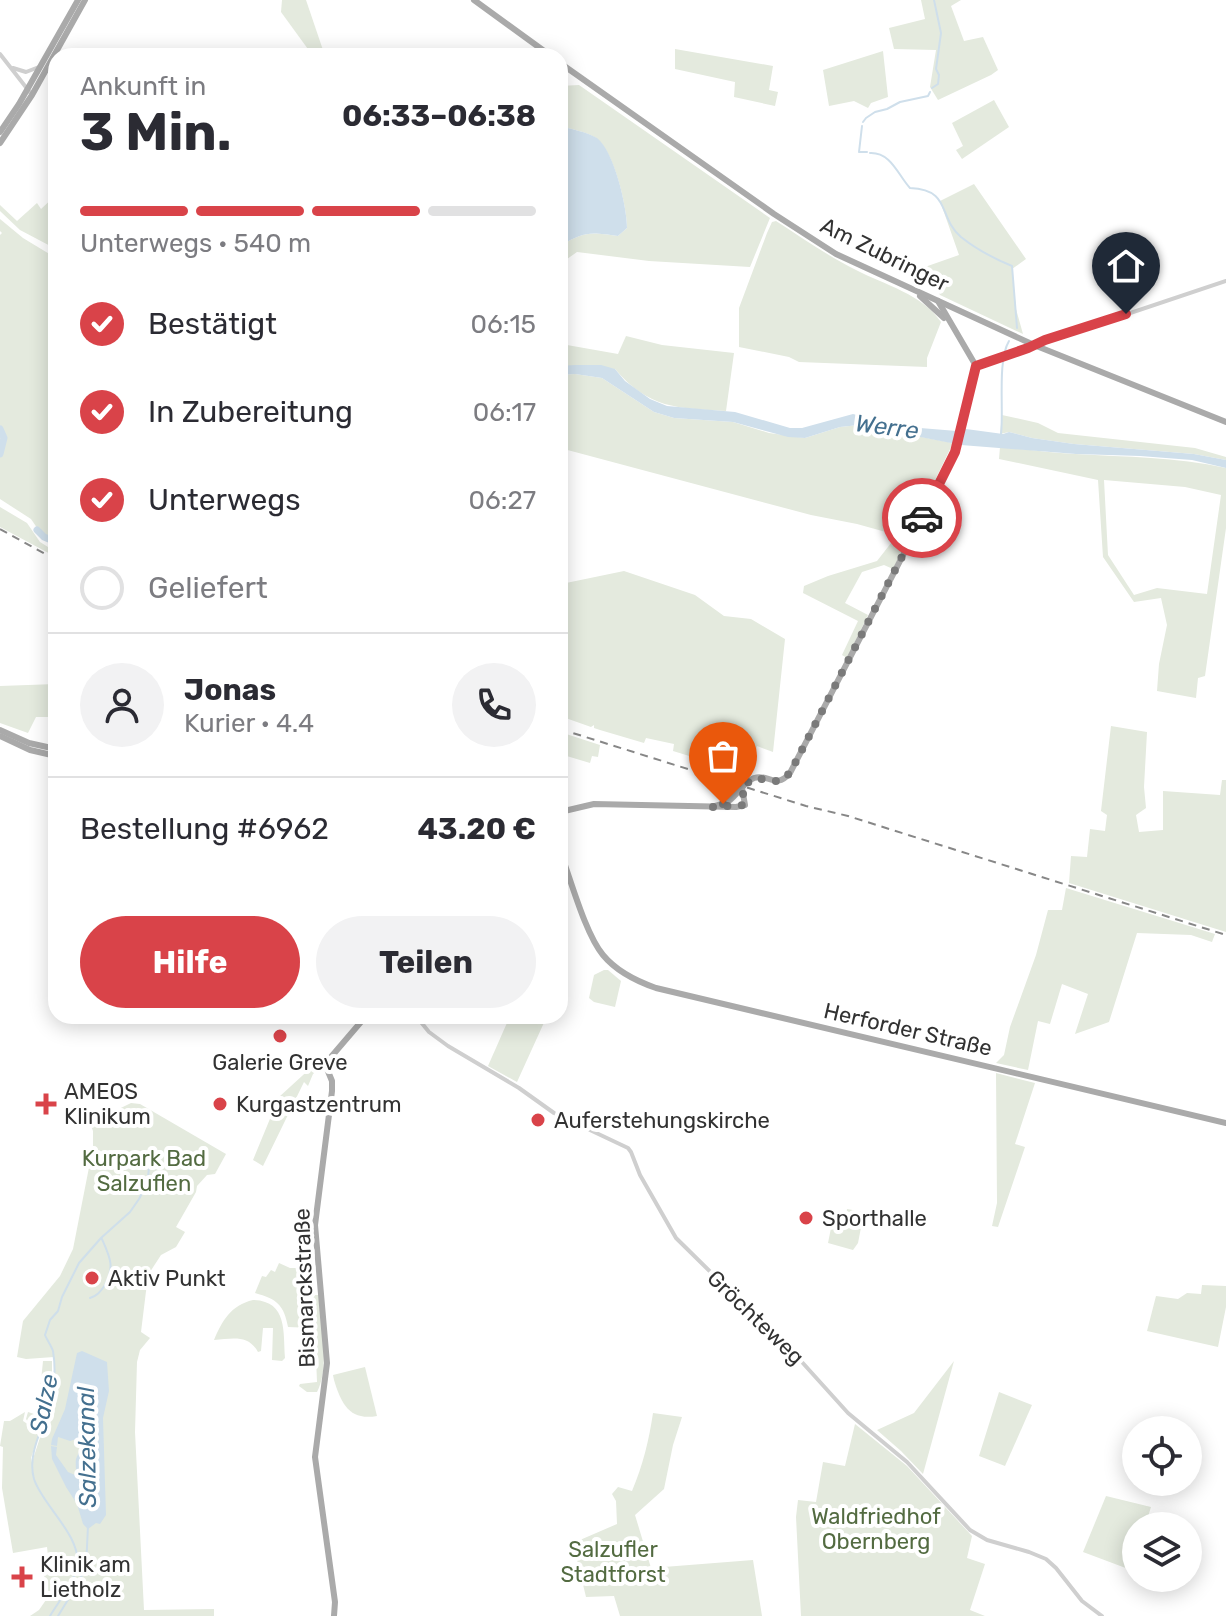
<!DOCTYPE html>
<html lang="de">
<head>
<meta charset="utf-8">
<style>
	:root { --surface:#fff; --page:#f2f2f3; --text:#2b2b33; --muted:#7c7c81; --line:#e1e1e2; --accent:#d94349 }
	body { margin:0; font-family:Rubik,sans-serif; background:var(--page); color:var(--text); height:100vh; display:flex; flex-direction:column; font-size:30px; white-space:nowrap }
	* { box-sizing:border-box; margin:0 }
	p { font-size:26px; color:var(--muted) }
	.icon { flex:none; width:44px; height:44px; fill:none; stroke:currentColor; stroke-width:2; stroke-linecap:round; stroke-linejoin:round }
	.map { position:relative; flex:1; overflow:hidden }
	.side { position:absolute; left:48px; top:48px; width:520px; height:976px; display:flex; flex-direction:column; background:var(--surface); border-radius:24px; box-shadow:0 4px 20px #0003 }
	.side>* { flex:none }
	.buttons { position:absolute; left:1122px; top:1416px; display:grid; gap:16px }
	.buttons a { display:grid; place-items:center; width:80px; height:80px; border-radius:50%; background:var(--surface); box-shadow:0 4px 20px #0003; font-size:40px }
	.pin { position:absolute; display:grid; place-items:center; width:68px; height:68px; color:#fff; margin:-82px -34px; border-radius:50% 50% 50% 0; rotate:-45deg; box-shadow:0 0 8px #0007 }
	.pin .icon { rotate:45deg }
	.courier { position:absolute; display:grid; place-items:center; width:80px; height:80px; margin:-40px; border:6px solid #d94349; border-radius:50%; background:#fff; color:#222; box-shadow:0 2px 10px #0007 }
	.overview em { font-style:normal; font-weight:700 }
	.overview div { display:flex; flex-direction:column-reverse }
	.overview { display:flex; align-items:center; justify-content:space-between; height:136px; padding:0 32px }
	h1 { font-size:52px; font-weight:700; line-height:60px }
	.bar { display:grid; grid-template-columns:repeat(4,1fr); gap:12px 8px; align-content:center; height:96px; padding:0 32px }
	.bar i { height:10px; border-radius:6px; background:var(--line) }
	.bar .selected { background:var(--accent) }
	.bar p { grid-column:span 4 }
	.line { display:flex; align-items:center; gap:20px; padding:0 32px; border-top:2px solid var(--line) }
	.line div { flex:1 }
	.round { display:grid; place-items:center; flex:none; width:84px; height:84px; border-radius:42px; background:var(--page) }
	ol { padding:0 32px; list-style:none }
	li { display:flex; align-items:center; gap:24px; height:88px }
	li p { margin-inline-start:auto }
	li .icon { padding:8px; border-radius:50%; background:var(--accent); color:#fff; stroke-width:4 }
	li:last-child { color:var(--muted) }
	li i { width:44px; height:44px; border:4px solid var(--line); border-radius:50% }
	.primary-button { display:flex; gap:16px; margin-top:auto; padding:16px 32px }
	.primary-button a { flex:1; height:92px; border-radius:48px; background:var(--accent); color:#fff; font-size:32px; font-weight:700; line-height:92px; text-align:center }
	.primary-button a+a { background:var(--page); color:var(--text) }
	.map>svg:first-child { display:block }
</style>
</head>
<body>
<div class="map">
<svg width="1226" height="1616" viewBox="0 0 1226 1616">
	<rect width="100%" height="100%" fill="#fff"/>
	<g fill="#e4eade" fill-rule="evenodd">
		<polygon points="282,0 306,0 325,56 313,56 281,12"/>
		<polygon points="921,0 961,0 951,6 964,41 983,37 998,70 991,75 938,100 930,87 936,50 894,49 889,28 925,19"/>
		<polygon points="675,49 773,66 769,90 778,92 775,106 734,97 735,82 675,69"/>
		<polygon points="883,51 888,97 871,103 868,108 854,101 829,106 823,70"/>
		<path d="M579 85 770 218 750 267 649 261 577 252 560 264V246C585 231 590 232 618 236L627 228C627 206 614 151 596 138 587 132 571 129 560 126V86Z"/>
		<polygon points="994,100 1009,127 962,159 956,150 963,146 952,123"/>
		<polygon points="974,184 1026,259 1012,269 1016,309 1023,334 940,295 922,268 959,255 940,201"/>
		<polygon points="56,195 56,249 20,230 0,211 0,205 17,221 37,203 41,209"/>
		<polygon points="0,219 23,238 56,258 56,547 44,538 31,519 0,499 0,235 2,233 0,231"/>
		<path d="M776 221C802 238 828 256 856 270 885 285 922 294 941 322L927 358V367L799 362 789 357 739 347V308L767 233 772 222Z"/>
		<path d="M626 336 662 345 734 353 726 411C677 408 649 409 615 369L560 366V362L565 360 567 345 618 354Z"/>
		<polygon points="575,374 602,378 654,412 674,418 733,422 769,433 805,438 840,427 859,425 953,443 908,536 893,534 857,524 811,515 560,448 560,375"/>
		<polygon points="1002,415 1038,423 1058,433 1195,448 1226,457 1226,460 1194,454 1074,444 1032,438 1009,432 1000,434"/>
		<path d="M1000 447C1025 449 1050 453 1075 454 1127 457 1175 457 1226 468V528L1205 676 1198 678 1196 698 1157 691 1159 664 1167 625 1161 598 1134 602 1103 557 1098 480 999 459ZM1104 480 1185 487 1221 495 1207 594 1157 588 1134 595 1108 555Z"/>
		<polygon points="0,507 27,523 40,542 56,552 56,557 0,527"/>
		<polygon points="895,538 908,538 893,569 884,565 862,572 845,603 868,615 847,658 842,655 858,621 803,593 804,586 828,576 877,561"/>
		<polygon points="624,571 695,595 724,616 751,619 785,639 773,752 757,746 748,774 673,751 674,744 646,738 644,743 600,730 594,728 594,725 591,727 560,716 560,589 566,583"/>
		<polygon points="56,684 56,717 36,717 28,733 0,723 0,686"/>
		<polygon points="1111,726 1147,732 1144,787 1146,808 1136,815 1139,832 1163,830 1163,791 1220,795 1222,780 1226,780 1226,932 1069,883 1071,856 1087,857 1090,829 1105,831 1107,815 1101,811"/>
		<polygon points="560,732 600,745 598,757 592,756 590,763 560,754"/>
		<polygon points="1066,888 1215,934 1212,942 1191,935 1137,933 1109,1022 1075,1034 1088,994 1062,984 1050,1024 1038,1021 1028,1070 996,1063 1004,1055 1010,1027 1036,955 1048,910 1062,910"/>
		<polygon points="604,970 608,970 621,981 615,1007 594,1002 589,998 594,975"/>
		<polygon points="510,1016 547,1016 517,1082 488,1066"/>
		<polygon points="314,1065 318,1070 313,1074 308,1086 304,1082 263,1166 253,1160 279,1097"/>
		<polygon points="996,1073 1035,1083 1015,1144 1025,1147 998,1227 992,1226 997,1203"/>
		<polygon points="131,1103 140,1104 226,1154 215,1174 207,1175 197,1186 196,1192 176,1227 185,1232 176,1247 161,1255 148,1275 141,1332 150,1338 140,1350 137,1362 135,1432 144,1610 214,1609 214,1616 30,1616 39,1610 48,1597 41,1558 48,1556 47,1547 13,1553 2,1488 3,1447 0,1446 4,1421 10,1421 25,1412 23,1421 29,1425 30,1428 32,1428 26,1419 28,1412 34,1414 39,1401 43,1361 52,1361 52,1380 49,1404 31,1458 33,1467 33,1459 51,1404 54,1386 54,1357 26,1359 17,1357 23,1321 60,1276 73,1249 93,1147 93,1131 90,1123"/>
		<polygon points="847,1209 864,1212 858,1243 853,1250 828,1243 831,1228 844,1229"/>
		<path d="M279 1263 290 1268H300L303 1295H319C321 1322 330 1368 317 1392H307L299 1386 300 1384 317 1382 315 1333H312V1328L288 1327C284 1305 277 1299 255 1293L262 1276 266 1277 271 1270 275 1272Z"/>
		<polygon points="1202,1285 1226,1286 1226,1307 1218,1347 1147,1331 1156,1296 1178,1299 1187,1293 1201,1294"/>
		<path d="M253 1300C288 1301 283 1332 285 1358L282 1361 272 1360 273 1328H263L261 1351 258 1352C248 1334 232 1339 214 1340 222 1321 231 1305 253 1300Z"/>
		<polygon points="954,1361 923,1474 901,1451 877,1430 914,1413"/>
		<path d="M365 1367 377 1416C349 1421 341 1403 334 1380L333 1375Z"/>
		<polygon points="999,1392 1032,1405 1005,1466 979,1456"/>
		<path d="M653 1413 682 1417 673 1445 664 1489 635 1515 651 1568 753 1560 762 1616H620L614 1596 586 1597 573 1543 617 1524 616 1501 612 1494 618 1487 632 1491C643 1465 649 1440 653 1413Z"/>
		<polygon points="855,1424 907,1466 972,1536 967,1558 985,1564 970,1610 985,1616 801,1616 796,1517 798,1500 816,1502 823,1462 845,1466"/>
		<polygon points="1106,1496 1151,1507 1145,1526 1136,1526 1136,1555 1131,1570 1083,1552"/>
	</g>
	<g fill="#cfdfeb">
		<path d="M560 126C571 129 587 132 597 138 614 151 627 206 627 228L618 236C590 232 585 231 560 246Z"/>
		<polygon points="575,365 601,365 615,369 625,381 650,399 667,406 735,412 790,428 802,428 853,414 885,422 920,428 957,431 966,429 1003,434 1009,432 1032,438 1074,444 1194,454 1226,460 1226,468 1192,460 1140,456 1076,454 961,445 859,425 840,427 805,438 788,437 733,422 674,418 654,412 602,378 575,374 560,375 560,366"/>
		<path d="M82 1351 107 1362 109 1391 103 1418 106 1515 100 1524 96 1523 88 1529 83 1524 77 1504 66 1487 52 1459 51 1446 57 1447 56 1455 68 1472 75 1475C77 1470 75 1465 76 1459 79 1451 83 1447 80 1438L70 1441 58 1437 57 1446 51 1445 52 1439 65 1409 77 1353Z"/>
	</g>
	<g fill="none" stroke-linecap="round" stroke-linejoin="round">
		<g stroke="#cfdfeb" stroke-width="2">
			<polyline points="932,88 938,84 939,75 936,69 941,33 934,0"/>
			<polyline points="863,122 866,118 875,112 887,109 900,102 928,96 930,92"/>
			<polyline points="862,126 859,152 867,152"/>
			<path d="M870 153C891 152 898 175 910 188 952 190 937 216 961 237 976 249 995 259 1012 266L1017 328"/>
			<path d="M1001 434C1004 410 997 361 1009 341"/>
			<path d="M90 1298C98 1295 100 1292 105 1285 115 1267 110 1257 102 1239"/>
			<path d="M50 1616C59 1601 73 1584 77 1567 83 1537 42 1505 34 1479 27 1455 42 1430 49 1407 54 1390 56 1369 53 1351 51 1345 47 1340 45 1335L50 1320 58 1311 62 1297 79 1263 101 1238 130 1212 139 1199 147 1184 150 1161"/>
			<polyline points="58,1616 77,1585 86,1567 88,1526"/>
		</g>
		<g stroke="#cfdfeb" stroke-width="7">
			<polyline points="0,429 4,438 0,454"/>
			<polyline points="37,530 44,537 56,542"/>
		</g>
		<g stroke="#cfcfcf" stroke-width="4">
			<polyline points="0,54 32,95"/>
			<polyline points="13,68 26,72 39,67"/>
			<polyline points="1035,345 1226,281"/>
			<polyline points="416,1016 429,1032 448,1046 519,1088 554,1113 628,1148 631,1152 640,1175 676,1238 801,1361 848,1413 907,1462 970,1530 987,1540 1029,1552 1046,1559 1056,1568 1082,1601 1102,1616"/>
		</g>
		<g stroke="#aaa" stroke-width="6">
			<polyline points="474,0 551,56"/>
			<polyline points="560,63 774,214 836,254 1034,345 1226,422"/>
			<polyline points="0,132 19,104 78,0"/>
			<polyline points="0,143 32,95 85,0"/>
			<polyline points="920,296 944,318"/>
			<polyline points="976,366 1034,345"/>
			<polyline points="0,730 29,743 56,749"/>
			<polyline points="0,736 30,750 56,756"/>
			<path d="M711 807C718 805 724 804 730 800 738 794 744 782 754 778 769 773 775 790 790 773L941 482 955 452 976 366 938 301"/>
			<polyline points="560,812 594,804 736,807 745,805 742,788"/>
			<path d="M560 851C571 880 585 933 603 955 617 972 636 981 656 988L1226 1123"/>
			<polyline points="334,1616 335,1602 315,1457 327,1363 315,1225 332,1091 332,1081 325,1064 366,1016"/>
		</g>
		<g stroke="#878787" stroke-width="2" stroke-dasharray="8 6" stroke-linecap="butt">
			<polyline points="0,529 56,560"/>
			<polyline points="560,729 806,806 848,816 1226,935"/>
		</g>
	</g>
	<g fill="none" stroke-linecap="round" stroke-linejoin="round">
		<path stroke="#7a7a7a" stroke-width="8" stroke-dasharray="0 14.4" d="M723 804 711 807 745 805 742 788C757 772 762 782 780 781L790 773 922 518"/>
		<polyline stroke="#d94349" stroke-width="10" points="922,518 955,452 976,366 1028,348 1045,340 1126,314"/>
	</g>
	<g fill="#d94349" stroke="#fff" stroke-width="3">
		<circle cx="280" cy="1036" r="8"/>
		<path d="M42 1092h8v8h8v8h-8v8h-8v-8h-8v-8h8z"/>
		<circle cx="220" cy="1104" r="8"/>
		<circle cx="538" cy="1120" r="8"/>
		<circle cx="806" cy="1218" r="8"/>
		<circle cx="92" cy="1278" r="8"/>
		<path d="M18 1565h8v8h8v8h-8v8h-8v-8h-8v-8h8z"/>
	</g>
	<g text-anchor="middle" stroke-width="8" stroke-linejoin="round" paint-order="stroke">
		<g font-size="22" fill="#323232" stroke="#fff">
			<text transform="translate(885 254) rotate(26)" y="8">Am Zubringer</text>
			<text transform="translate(908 1029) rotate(13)" y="8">Herforder Straße</text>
			<text transform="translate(304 1288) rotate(-92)" y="8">Bismarckstraße</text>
			<text transform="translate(756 1317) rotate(44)" y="8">Gröchteweg</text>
		</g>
		<g font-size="22" fill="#323232" stroke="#fff" text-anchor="start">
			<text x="280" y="1070" text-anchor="middle">Galerie Greve</text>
			<text x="64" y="1099">AMEOS<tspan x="64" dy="25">Klinikum</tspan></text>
			<text x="236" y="1112">Kurgastzentrum</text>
			<text x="554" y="1128">Auferstehungskirche</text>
			<text x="822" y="1226">Sporthalle</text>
			<text x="108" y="1286">Aktiv Punkt</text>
			<text x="40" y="1572">Klinik am<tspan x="40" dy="25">Lietholz</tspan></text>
		</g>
		<g font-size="22" fill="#536b41" stroke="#fff">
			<text x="144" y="1166">Kurpark Bad<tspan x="144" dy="25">Salzuflen</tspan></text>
			<text x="876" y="1524">Waldfriedhof<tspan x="876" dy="25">Obernberg</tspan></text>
			<text x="613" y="1557">Salzufler<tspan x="613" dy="25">Stadtforst</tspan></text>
		</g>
		<g font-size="24" font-style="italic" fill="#44708f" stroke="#fff">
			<text transform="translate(887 427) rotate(7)" y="8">Werre</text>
			<text transform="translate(44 1404) rotate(-78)" y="8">Salze</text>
			<text transform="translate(87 1447) rotate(-91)" y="8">Salzekanal</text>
		</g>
	</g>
</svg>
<div class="buttons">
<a><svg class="icon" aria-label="locate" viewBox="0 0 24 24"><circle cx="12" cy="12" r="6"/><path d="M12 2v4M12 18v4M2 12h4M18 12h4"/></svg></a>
<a><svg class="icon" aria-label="layers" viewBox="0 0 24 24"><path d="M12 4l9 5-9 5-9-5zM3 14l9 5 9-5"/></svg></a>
</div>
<div class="pin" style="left:723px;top:804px;background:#ea580c"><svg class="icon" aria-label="bag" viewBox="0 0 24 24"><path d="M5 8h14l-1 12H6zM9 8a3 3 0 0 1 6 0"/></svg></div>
<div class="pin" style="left:1126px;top:314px;background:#1f2937"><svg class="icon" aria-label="home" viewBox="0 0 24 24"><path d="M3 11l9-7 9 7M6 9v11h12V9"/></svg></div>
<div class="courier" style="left:922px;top:518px"><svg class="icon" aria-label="car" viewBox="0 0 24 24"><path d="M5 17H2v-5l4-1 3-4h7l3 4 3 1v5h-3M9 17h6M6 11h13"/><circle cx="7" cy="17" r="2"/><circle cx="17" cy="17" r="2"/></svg></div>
<section class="side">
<div class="overview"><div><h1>3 Min.</h1><p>Ankunft in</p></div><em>06:33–06:38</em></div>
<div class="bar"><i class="selected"></i><i class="selected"></i><i class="selected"></i><i></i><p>Unterwegs · 540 m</p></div>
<ol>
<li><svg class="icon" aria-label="check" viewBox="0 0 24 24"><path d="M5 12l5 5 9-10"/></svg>Bestätigt<p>06:15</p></li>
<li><svg class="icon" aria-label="check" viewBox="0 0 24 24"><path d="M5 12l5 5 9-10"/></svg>In Zubereitung<p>06:17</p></li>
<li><svg class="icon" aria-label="check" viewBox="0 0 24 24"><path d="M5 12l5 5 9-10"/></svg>Unterwegs<p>06:27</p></li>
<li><i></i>Geliefert</li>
</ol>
<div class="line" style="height:144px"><a class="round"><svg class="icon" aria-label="person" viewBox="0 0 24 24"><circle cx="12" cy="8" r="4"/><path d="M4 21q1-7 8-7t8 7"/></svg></a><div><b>Jonas</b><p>Kurier · 4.4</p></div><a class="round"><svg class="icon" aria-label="phone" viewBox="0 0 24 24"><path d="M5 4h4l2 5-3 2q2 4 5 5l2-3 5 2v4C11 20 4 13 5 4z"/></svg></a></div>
<div class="line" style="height:104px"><div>Bestellung #6962</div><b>43.20 €</b></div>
<div class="primary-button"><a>Hilfe</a><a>Teilen</a></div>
</section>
</div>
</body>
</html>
